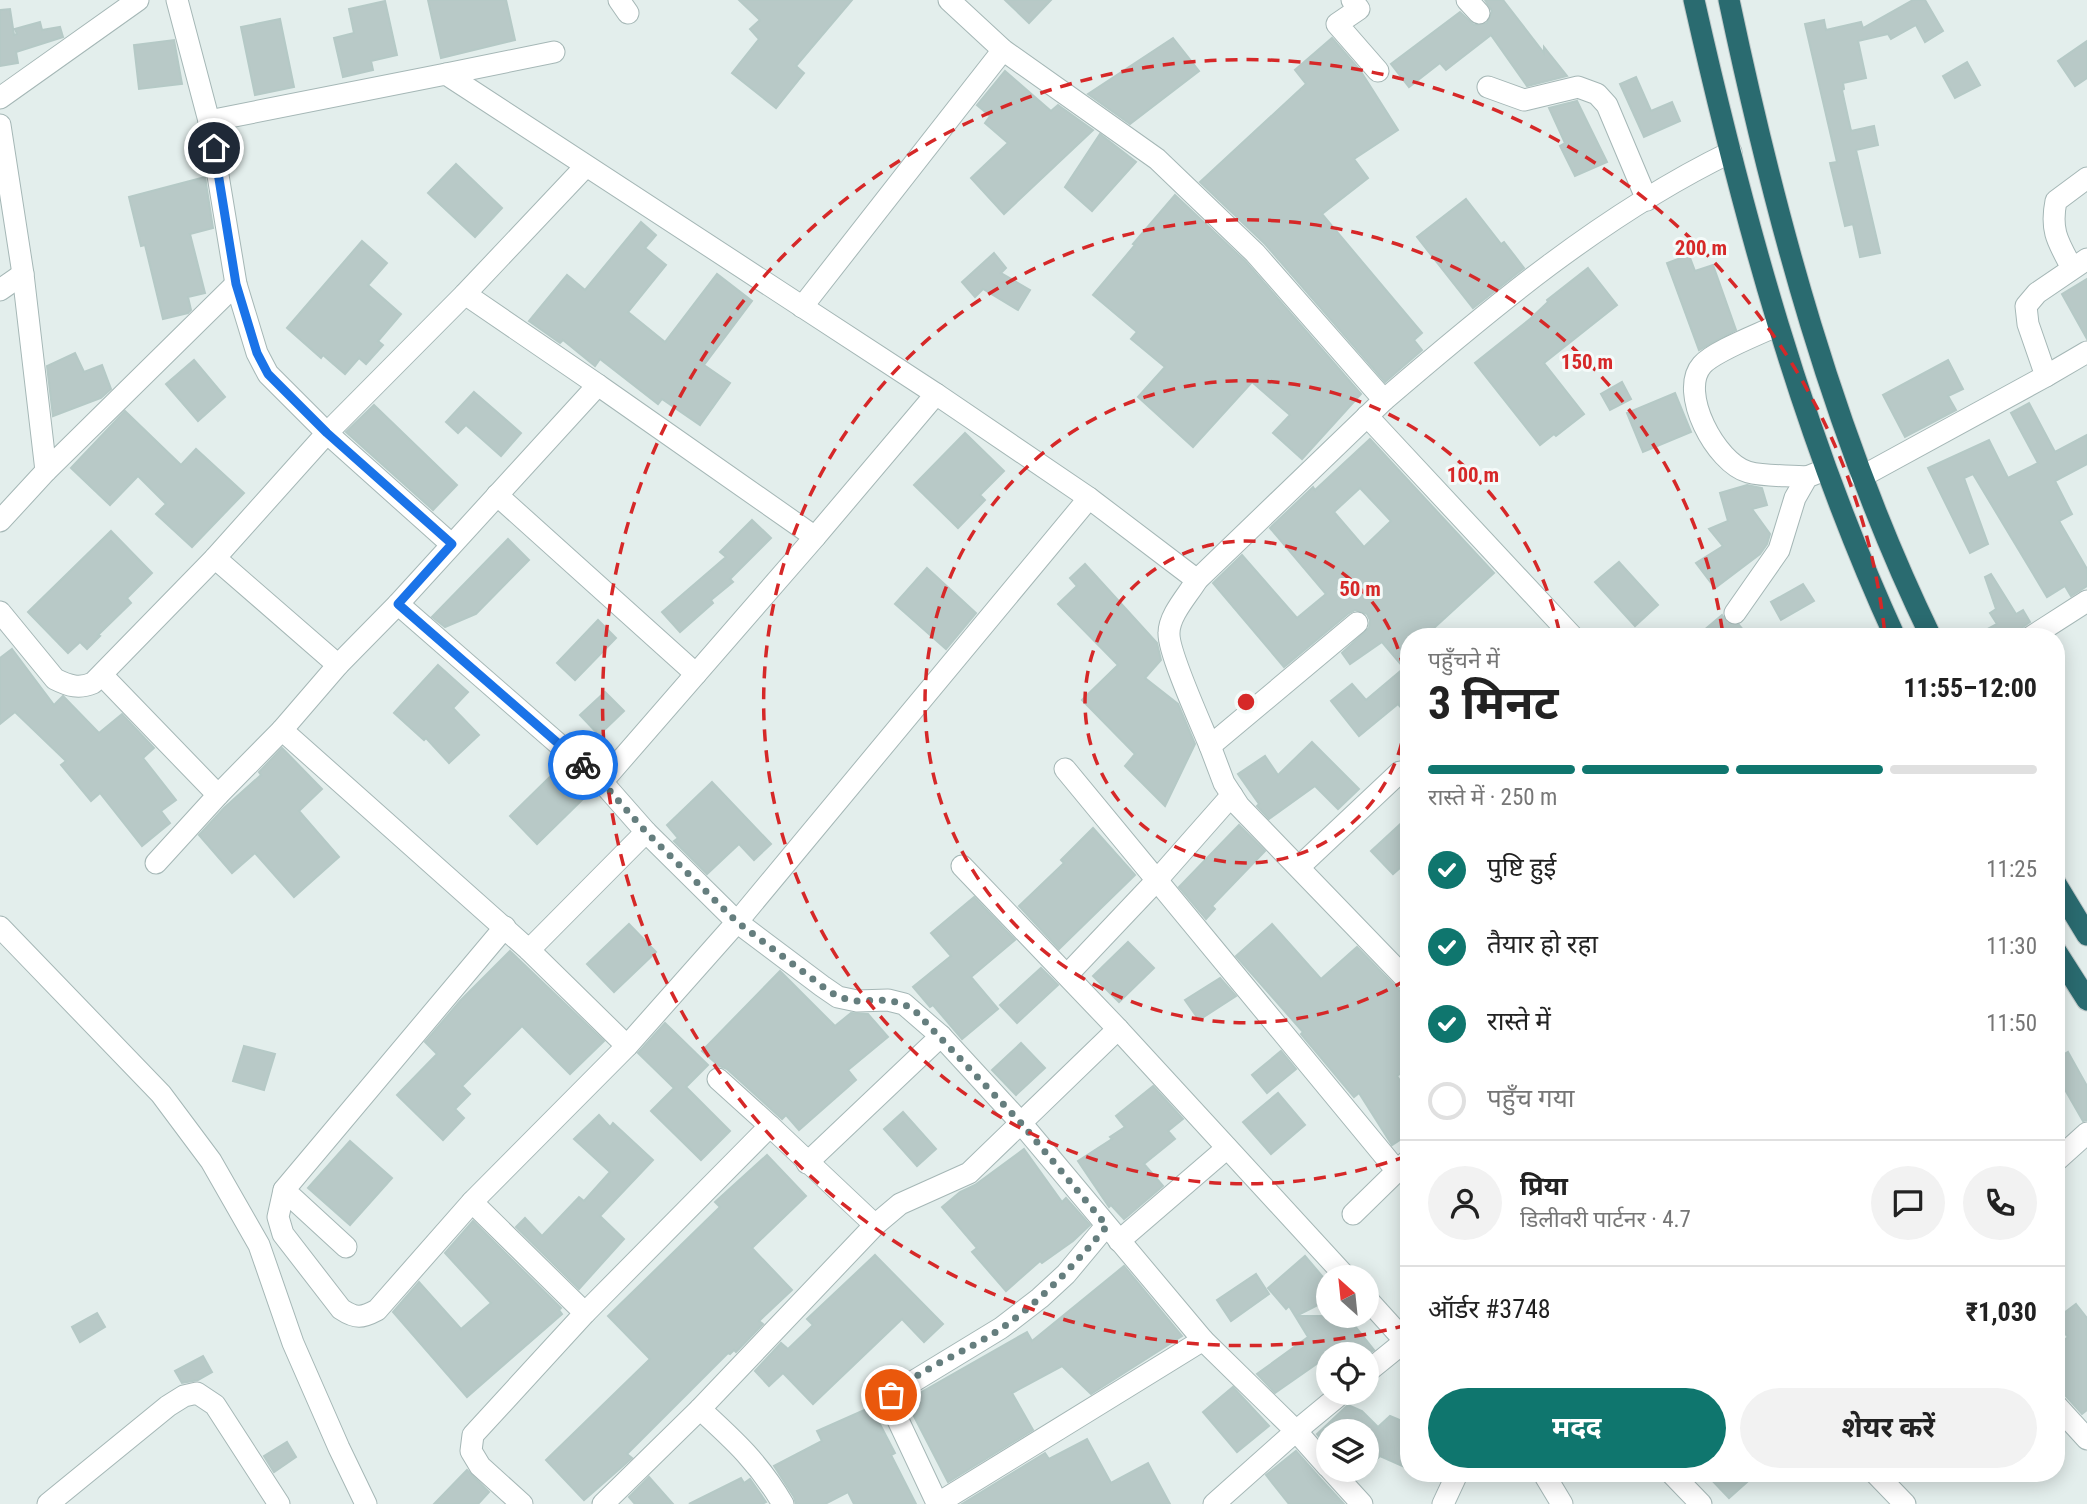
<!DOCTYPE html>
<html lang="hi">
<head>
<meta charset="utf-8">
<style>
	:root { --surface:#fff; --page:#f2f2f2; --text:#222; --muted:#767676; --line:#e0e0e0; --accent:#0f766e }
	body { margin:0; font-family:"Roboto Condensed","Noto Sans Devanagari",sans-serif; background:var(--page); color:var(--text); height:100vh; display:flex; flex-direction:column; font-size:26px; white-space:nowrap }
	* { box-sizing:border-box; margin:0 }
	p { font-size:23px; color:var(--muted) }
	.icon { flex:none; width:38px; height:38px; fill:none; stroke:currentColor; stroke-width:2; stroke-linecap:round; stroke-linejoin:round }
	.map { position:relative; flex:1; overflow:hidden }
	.side { position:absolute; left:1400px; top:628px; width:665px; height:854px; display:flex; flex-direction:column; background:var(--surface); border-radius:28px; box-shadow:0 4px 18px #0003 }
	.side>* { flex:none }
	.needle { width:46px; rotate:333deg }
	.controls { position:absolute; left:1316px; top:1265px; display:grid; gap:14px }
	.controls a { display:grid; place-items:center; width:63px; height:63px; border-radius:50%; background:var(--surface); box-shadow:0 4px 18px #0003; font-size:35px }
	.pin { position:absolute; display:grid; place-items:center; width:60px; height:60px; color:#fff; margin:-30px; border:4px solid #fff; border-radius:50%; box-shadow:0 2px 7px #0007 }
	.courier { position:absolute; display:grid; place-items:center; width:70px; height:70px; margin:-35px; border:5px solid #1a73e8; border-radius:50%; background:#fff; color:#222; box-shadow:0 2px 9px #0007 }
	.head em { font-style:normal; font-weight:700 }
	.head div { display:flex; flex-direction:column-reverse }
	.head { display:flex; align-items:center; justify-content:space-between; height:119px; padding:0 28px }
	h1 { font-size:46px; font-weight:700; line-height:52px }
	.bar { display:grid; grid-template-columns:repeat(4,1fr); gap:10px 7px; align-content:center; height:84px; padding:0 28px }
	.bar i { height:9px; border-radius:5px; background:var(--line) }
	.bar .active { background:var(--accent) }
	.bar p { grid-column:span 4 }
	.line { display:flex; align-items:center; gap:18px; padding:0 28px; border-top:2px solid var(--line) }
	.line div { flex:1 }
	.round { display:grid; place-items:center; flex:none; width:74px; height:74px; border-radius:37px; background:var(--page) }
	ol { padding:0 28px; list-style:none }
	li { display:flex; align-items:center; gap:21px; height:77px }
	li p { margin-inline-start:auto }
	li .icon { padding:7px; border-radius:50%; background:var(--accent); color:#fff; stroke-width:4 }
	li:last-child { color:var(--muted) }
	li i { width:38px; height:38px; border:4px solid var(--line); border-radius:50% }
	.cta { display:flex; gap:14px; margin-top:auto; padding:14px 28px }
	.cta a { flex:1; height:80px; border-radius:42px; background:var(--accent); color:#fff; font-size:28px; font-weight:700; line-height:80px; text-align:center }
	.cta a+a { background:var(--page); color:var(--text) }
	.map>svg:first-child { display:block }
</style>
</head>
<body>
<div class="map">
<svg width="2087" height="1504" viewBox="0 0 2087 1504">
	<rect width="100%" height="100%" fill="#e3eeec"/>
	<g fill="#b8c9c7" stroke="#b5c9c6" stroke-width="2" fill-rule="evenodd">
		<polygon points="428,0 506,0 515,40 441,58"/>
		<polygon points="739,0 852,0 796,66 804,73 776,108 732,73 759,39 750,29 760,20"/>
		<polygon points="1005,0 1051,0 1029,23"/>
		<polygon points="1485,0 1503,0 1544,53 1544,47 1567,76 1527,86 1491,35 1446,70 1440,63 1409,87 1391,64 1460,12 1474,25 1487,23 1492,11"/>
		<polygon points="1913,0 1925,0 1943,31 1925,42 1916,25 1891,39 1888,34 1858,41 1866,78 1843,83 1844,89 1842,90 1851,131 1874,126 1878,145 1856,150 1880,253 1860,257 1853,224 1845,226 1830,163 1837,162 1805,24 1824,20 1826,30 1861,22 1863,28"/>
		<polygon points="385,1 397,55 371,61 373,70 343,77 334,38 354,33 349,9"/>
		<polygon points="10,9 14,35 17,34 15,29 40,22 42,30 60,27 63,37 16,52 18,63 0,66 0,10"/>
		<polygon points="280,19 294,87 255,95 241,27"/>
		<polygon points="1173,38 1199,71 1130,124 1088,94"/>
		<polygon points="1332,38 1360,70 1398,130 1354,159 1368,178 1322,214 1422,333 1414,340 1422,350 1385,382 1265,244 1200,182 1306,84 1295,70"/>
		<polygon points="174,40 182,84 139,89 134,45"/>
		<polygon points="2087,41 2087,78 2075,86 2058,61"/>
		<polygon points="1967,62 1980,85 1955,98 1943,76"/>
		<polygon points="1005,71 1051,111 1058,105 1093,130 1004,214 971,178 1008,143 985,123 990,116 977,105"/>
		<polygon points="1636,77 1651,111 1672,102 1680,121 1644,137 1620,84"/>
		<polygon points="1577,101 1607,162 1575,176 1560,146 1565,143 1549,108"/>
		<polygon points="1100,134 1136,162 1092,211 1065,187"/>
		<polygon points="456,164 502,208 475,237 428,193"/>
		<polygon points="205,177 213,228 190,234 205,293 188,297 191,310 188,313 163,319 145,245 141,246 129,197"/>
		<polygon points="1175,195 1246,262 1361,394 1302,459 1273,433 1290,415 1252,382 1193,447 1138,397 1165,367 1131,339 1137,332 1093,295 1135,245 1133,244"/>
		<polygon points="1466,199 1501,244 1504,242 1524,268 1473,308 1417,237"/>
		<polygon points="641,222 656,235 645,248 666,265 628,312 665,342 717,274 752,301 704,365 730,383 700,425 662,399 658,404 600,359 595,366 563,340 560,343 529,321 567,275 585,290"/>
		<polygon points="362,241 387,263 368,285 401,314 378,341 383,345 366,364 359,358 345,374 323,355 321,358 287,328"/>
		<polygon points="994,253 1006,268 1001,273 1030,290 1018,310 983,289 975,297 962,282"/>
		<polygon points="1689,255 1695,271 1713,265 1736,330 1699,350 1667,263"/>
		<polygon points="1588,268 1617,305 1544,363 1584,414 1556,436 1554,434 1540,445 1475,363 1530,319 1548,302 1547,300"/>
		<polygon points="2087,279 2087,339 2062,294"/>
		<polygon points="75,353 84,372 102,365 111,389 101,398 53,416 47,366"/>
		<polygon points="194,360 225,397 198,421 166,384"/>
		<polygon points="1948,360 1963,389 1948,396 1956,410 1905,437 1883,395"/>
		<polygon points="1622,382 1631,399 1610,410 1601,394"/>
		<polygon points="474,392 521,433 501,456 466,425 458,433 446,422"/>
		<polygon points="1675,393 1691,432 1643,452 1627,413"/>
		<polygon points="2029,403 2055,452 2087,435 2087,464 2055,481 2072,514 2059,521 2087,569 2087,586 2071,596 2065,586 2047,597 1973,474 1964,478 1988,544 1970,553 1928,468 1989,440 2008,478 2038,463 2011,413"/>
		<polygon points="374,405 457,485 433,510 346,432"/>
		<polygon points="125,411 181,465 196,449 244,493 192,547 156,514 166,504 138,476 110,505 71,468"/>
		<polygon points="965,433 1004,471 980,495 985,500 958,528 914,485"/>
		<path d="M1370 439 1494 573 1434 628 1442 637H1409V717L1398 704 1359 736 1331 701 1352 684 1366 700 1404 668 1382 642 1350 664 1342 653 1369 628 1370 620 1367 614 1355 610 1349 613 1284 667 1213 583 1242 555 1297 618 1326 594 1270 528 1313 487 1315 490ZM1360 488 1391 521 1364 547 1334 512Z"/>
		<polygon points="1747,485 1762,488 1767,505 1752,509 1770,534 1767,544 1760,554 1715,588 1696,563 1723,546 1709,529 1728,521 1720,493"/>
		<polygon points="752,520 771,538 730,579 733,582 711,600 713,603 680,632 662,612 726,557 720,552"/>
		<polygon points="111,531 152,573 127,598 131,603 98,635 100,636 87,649 80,642 68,653 28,612"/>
		<polygon points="508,539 529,560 476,614 445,627 432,617"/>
		<polygon points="1619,562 1658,605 1635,626 1595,582"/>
		<polygon points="1085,564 1157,643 1161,660 1145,678 1178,704 1195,744 1165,806 1125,766 1135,754 1082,700 1118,665 1058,604 1077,586 1070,578"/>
		<polygon points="927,568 976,613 946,649 895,604"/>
		<polygon points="1991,574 2016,614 2023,610 2030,622 2009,637 1973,637 1997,624 1990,613 1996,609 1985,577"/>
		<polygon points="1803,584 1814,601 1781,620 1771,602"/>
		<polygon points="1722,615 1727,623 1739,625 1749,637 1696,637"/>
		<polygon points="598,620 616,638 575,680 557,663"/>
		<polygon points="12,649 54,705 63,696 99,733 122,714 154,748 143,758 176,800 161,811 170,823 142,846 100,793 91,801 61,765 66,761 15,712 0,724 0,658"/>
		<polygon points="438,665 468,692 453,708 479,735 449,763 426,738 424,740 394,713"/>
		<polygon points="605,692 624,711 599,735 580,715"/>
		<polygon points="1312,742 1359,789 1338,809 1315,786 1269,819 1257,806 1259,804 1238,774 1265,756 1278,775"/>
		<polygon points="282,748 322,789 299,811 339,857 294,897 255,853 232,873 199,835 224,808 261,775 259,772"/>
		<polygon points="558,769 585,797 537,844 510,816"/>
		<polygon points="712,782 771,844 754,860 739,844 707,874 674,841 678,838 667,825"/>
		<polygon points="1409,816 1409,860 1393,874 1371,851"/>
		<polygon points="1239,825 1265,851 1212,906 1215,909 1206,919 1179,887"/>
		<polygon points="1093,828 1135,875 1059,949 1019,906 1064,863 1061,860"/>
		<polygon points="974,897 1015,940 971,977 998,1009 962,1039 933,1005 930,1007 913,987 951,956 931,933"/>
		<polygon points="629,924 656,952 614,992 587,964"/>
		<polygon points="1272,924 1321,979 1357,947 1400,991 1409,995 1409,1067 1397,1076 1409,1094 1409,1134 1392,1145 1359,1093 1354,1097 1301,1034 1303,1032 1236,956"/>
		<polygon points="1128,942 1154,968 1119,1002 1093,976"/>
		<polygon points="510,951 604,1041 570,1074 522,1026 462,1086 470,1094 455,1109 464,1118 443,1140 397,1095 437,1054 425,1042 460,1001"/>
		<polygon points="1041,968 1058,985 1017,1023 1000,1005"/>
		<polygon points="780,971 835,1026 851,1013 868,1014 888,1037 848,1070 856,1080 799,1130 786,1115 782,1119 727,1069 719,1066 702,1051"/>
		<polygon points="1220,978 1236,996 1199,1020 1185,1000"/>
		<polygon points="665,1023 708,1065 686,1087 730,1131 701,1160 651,1111 674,1088 638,1053"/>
		<polygon points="1021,1043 1045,1068 1016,1095 992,1070"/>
		<polygon points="244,1046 275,1054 264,1090 233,1081"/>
		<polygon points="1281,1051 1296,1069 1267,1093 1252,1075"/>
		<polygon points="2068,1052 2087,1086 2087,1120 2083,1121 2056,1074 2056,1059"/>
		<polygon points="1153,1086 1183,1119 1168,1131 1175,1139 1144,1164 1163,1186 1124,1219 1111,1205 1109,1207 1078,1161 1112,1139 1110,1137 1125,1127 1116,1116"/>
		<polygon points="1278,1093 1305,1125 1271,1154 1243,1122"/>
		<polygon points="903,1112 936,1149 917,1166 884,1129"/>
		<polygon points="599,1115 610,1127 613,1123 653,1160 600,1216 624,1239 579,1289 516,1227 525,1218 542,1236 579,1197 584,1201 610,1172 574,1139"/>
		<polygon points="350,1141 392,1178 350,1225 308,1188"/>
		<polygon points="1024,1149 1062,1202 1066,1198 1090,1225 1073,1241 1042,1263 1040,1261 1006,1291 972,1252 977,1248 942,1207 960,1192 975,1185"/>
		<polygon points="767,1155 806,1196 752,1248 792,1290 759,1321 763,1324 736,1352 734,1350 730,1354 728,1353 627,1454 632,1458 584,1500 546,1460 650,1359 608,1316 720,1207 715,1202"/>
		<polygon points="473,1221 561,1308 559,1310 562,1314 467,1397 393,1312 419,1282 461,1329 491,1303 445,1253"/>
		<polygon points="875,1255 943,1324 924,1342 902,1319 813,1404 783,1373 769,1386 755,1371 781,1343 788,1349 813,1325 807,1319"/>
		<polygon points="1305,1256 1328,1283 1328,1300 1296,1316 1347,1316 1374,1350 1368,1354 1328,1354 1328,1376 1318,1363 1275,1393 1257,1374 1308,1337 1289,1306 1286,1309 1268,1288"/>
		<polygon points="1124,1266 1182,1336 1091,1394 1062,1366 1012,1393 1033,1430 948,1482 906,1401 1027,1332 1032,1341"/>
		<polygon points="1256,1274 1269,1294 1231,1321 1217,1300"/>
		<polygon points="2076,1304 2087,1318 2087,1410 2082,1414 2066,1396 2056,1392 2056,1347 2068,1337 2056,1323 2056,1319"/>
		<polygon points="97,1313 105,1327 80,1342 72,1327"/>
		<polygon points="203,1356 212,1372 198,1380 182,1383 175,1371"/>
		<polygon points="1233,1387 1269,1426 1237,1452 1203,1412"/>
		<polygon points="1348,1405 1362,1411 1378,1427 1390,1416 1409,1424 1409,1469 1380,1456 1367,1468 1367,1432 1328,1432 1328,1448 1317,1434"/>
		<polygon points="871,1407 895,1453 891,1455 916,1504 854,1504 848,1492 825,1504 796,1504 794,1497 774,1466 822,1441 817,1431"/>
		<polygon points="1087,1439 1111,1483 1148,1463 1170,1504 962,1504 1045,1453 1049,1459"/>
		<polygon points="287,1442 296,1457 274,1472 264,1456"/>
		<polygon points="1296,1451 1318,1476 1344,1504 1289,1504 1266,1475"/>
		<polygon points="467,1470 489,1492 478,1504 434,1504"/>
		<polygon points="1706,1474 1756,1474 1729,1498"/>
		<polygon points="649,1477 673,1504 635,1504 629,1497"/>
		<polygon points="741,1478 744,1483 750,1479 766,1502 762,1504 689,1504"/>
	</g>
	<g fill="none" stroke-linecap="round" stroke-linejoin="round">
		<g stroke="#a5b7b6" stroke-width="23">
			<g id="minor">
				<polyline points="177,0 209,121 236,284 257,353 268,374 327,433 451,544"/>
				<polyline points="619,0 628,13"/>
				<polyline points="949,0 1003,50 1157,159 1255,253 1384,400 1197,580"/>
				<polyline points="1352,0 1359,9 1337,24 1378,71"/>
				<polyline points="1467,0 1479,13"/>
				<polyline points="446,74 554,52"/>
				<polyline points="1488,87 1524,100 1578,87 1597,94 1607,105 1647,200"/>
				<polyline points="0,98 138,0"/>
				<polyline points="209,121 446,74 936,394"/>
				<polyline points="0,125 23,274 46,471 236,284"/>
				<path d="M2072 268C2058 242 2050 231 2056 201L2087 178"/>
				<polyline points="0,290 23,274"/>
				<polyline points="802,307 1003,50"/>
				<path d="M1778 325C1760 334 1714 351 1702 365 1678 392 1716 463 1748 472 1766 477 1788 475 1807 477"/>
				<polyline points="2046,376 2087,352"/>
				<polyline points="598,385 815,537 936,394 1089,498"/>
				<path d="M1384 400C1490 309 1603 214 1731 152"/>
				<polyline points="1367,416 1573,637"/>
				<polyline points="1861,477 2046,376 2028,324 2026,306 2037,293 2087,259"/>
				<polyline points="497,495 696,674"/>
				<polyline points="0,521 46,471"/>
				<polyline points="215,558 338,665"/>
				<polyline points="398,604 602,782 815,537"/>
				<path d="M0 612 55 679C69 686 79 689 93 683L215 558 327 433 465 294 585 167"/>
				<polyline points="1735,613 1779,550 1795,498 1807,477 1817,473"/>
				<polyline points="2031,637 2087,601"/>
				<polyline points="102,675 218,795 282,730 338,665 398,604 598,385 465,294"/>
				<polyline points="282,730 529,950 646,832 602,782"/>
				<polyline points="1210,746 1224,783 1239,806 1409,982"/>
				<polyline points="1065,769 1397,1171 1409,1160"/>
				<polyline points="646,832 737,922 822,986 838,997 857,1001 888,1000 904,1004 941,1036"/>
				<polyline points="156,863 218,795"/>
				<polyline points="962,866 1118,1029"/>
				<polyline points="1299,867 1400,772 1409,781"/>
				<polyline points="0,927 161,1094 211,1161 259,1245 293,1343 339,1448 366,1504"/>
				<polyline points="529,950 627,1046"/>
				<polyline points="1068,974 1157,880 1232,795"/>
				<polyline points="718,1079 770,1126"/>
				<polyline points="2056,1161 2087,1133"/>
				<polyline points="807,1163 941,1036 1021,1123 1203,1340"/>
				<path d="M284 1190 278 1217 283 1234 341 1309C356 1319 362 1318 377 1310L472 1202"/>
				<polyline points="1353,1214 1397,1171"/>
				<polyline points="1119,1241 1227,1148"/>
				<polyline points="346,1247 284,1190 505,927"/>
				<polyline points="1367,1299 1405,1341"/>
				<path d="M585 1313 472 1202 627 1046 737 922 1089 498 1197 580C1188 595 1169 615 1169 633 1168 652 1201 724 1210 746L1357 623"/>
				<polyline points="1367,1372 1409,1338"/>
				<polyline points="2056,1405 2087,1439"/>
				<polyline points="700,1409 875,1225 900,1204 969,1173 1118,1029 1347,1278"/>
				<polyline points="1331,1470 1362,1504"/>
				<polyline points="1544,1474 1562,1504"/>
				<polyline points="1672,1474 1701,1504"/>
				<polyline points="1876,1474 1905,1504"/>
				<polyline points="937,1503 889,1401 891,1395 1001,1328 1040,1298 1066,1274 1106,1226"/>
				<polyline points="48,1504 168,1406 184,1396 197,1393 215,1405 279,1504"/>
				<polyline points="522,1504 480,1466 471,1451 473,1435 585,1313 770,1126 875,1225"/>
				<path d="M603 1504 700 1409C735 1441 759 1463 783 1504"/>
				<polyline points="937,1504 1203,1340 1296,1431 1342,1393"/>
				<polyline points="1214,1504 1296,1431 1328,1467"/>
				<polyline points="1443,1504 1457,1474"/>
			</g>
		</g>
		<g stroke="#c1caca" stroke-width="23">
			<g id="highway">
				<path d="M1694 0C1743 217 1802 434 1895 637"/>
				<path d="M1729 0C1775 217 1834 437 1931 637"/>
				<polyline points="2056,884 2087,935"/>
				<polyline points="2056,951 2087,1000"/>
			</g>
		</g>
		<use href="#minor" stroke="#fff" stroke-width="21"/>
		<use href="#highway" stroke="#2a6b70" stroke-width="21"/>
	</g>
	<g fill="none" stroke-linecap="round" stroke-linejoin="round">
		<path stroke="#657e7e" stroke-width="7" stroke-dasharray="0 12.6" d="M583 765 602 782 646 832 737 922 822 986 838 997 857 1001 888 1000 904 1004 916 1012 1021 1123 1107 1226C1075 1264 1043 1299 1002 1328 968 1351 921 1368 891 1395"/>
		<polyline stroke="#1a73e8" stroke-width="9" points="214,148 236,284 257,353 268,374 327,433 452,544 398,604 583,765"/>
	</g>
	<g fill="none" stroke="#d62828" stroke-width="3.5" stroke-dasharray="12 9">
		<circle cx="1246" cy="702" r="161"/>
		<path d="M1406 980A321 321 0 1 1 1560 635"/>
		<path d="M1407 1156A482 482 0 1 1 1723 635"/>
		<path d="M1407 1325A643 643 0 1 1 1885 635"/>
	</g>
	<circle cx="1246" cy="702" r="10" fill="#d62828" stroke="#f4faf9" stroke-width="3.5"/>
	<g font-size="21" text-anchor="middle" font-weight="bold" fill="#d62828" stroke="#f4faf9" stroke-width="6" stroke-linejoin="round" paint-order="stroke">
		<text x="1701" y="255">200 m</text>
		<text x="1587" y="369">150 m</text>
		<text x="1473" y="482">100 m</text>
		<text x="1360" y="596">50 m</text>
	</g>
</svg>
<div class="controls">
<a><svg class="needle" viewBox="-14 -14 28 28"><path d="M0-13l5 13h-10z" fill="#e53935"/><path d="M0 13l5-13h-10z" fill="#767676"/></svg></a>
<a><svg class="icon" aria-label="locate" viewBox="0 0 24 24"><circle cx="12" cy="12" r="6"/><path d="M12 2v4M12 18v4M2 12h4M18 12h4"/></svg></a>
<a><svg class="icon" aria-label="layers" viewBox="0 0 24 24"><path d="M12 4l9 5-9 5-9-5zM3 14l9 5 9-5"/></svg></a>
</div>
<div class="pin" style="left:891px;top:1395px;background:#ea580c"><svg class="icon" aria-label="bag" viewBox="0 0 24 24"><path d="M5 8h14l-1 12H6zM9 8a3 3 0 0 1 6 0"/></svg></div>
<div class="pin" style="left:214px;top:148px;background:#1f2937"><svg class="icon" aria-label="home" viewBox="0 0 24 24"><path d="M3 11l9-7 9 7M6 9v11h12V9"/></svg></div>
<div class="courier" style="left:583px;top:765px"><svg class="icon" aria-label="bike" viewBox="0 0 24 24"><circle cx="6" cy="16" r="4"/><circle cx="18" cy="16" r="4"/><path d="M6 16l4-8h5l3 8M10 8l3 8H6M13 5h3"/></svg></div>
<section class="side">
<div class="head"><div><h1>3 मिनट</h1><p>पहुँचने में</p></div><em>11:55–12:00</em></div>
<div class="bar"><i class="active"></i><i class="active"></i><i class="active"></i><i></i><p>रास्ते में · 250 m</p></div>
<ol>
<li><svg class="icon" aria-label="check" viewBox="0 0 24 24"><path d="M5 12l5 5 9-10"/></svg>पुष्टि हुई<p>11:25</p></li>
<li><svg class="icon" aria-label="check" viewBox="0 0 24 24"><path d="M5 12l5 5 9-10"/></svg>तैयार हो रहा<p>11:30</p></li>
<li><svg class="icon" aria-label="check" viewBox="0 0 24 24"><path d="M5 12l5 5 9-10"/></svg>रास्ते में<p>11:50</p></li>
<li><i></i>पहुँच गया</li>
</ol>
<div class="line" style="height:126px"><a class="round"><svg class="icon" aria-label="person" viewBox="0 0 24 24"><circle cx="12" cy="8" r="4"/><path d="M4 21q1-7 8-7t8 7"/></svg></a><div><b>प्रिया</b><p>डिलीवरी पार्टनर · 4.7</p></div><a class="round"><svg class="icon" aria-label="chat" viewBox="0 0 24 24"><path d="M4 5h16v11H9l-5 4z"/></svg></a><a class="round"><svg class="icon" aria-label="phone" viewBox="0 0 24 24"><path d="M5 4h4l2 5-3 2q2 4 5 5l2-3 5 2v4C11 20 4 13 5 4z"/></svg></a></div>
<div class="line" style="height:91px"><div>ऑर्डर #3748</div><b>₹1,030</b></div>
<div class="cta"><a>मदद</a><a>शेयर करें</a></div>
</section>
</div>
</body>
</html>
